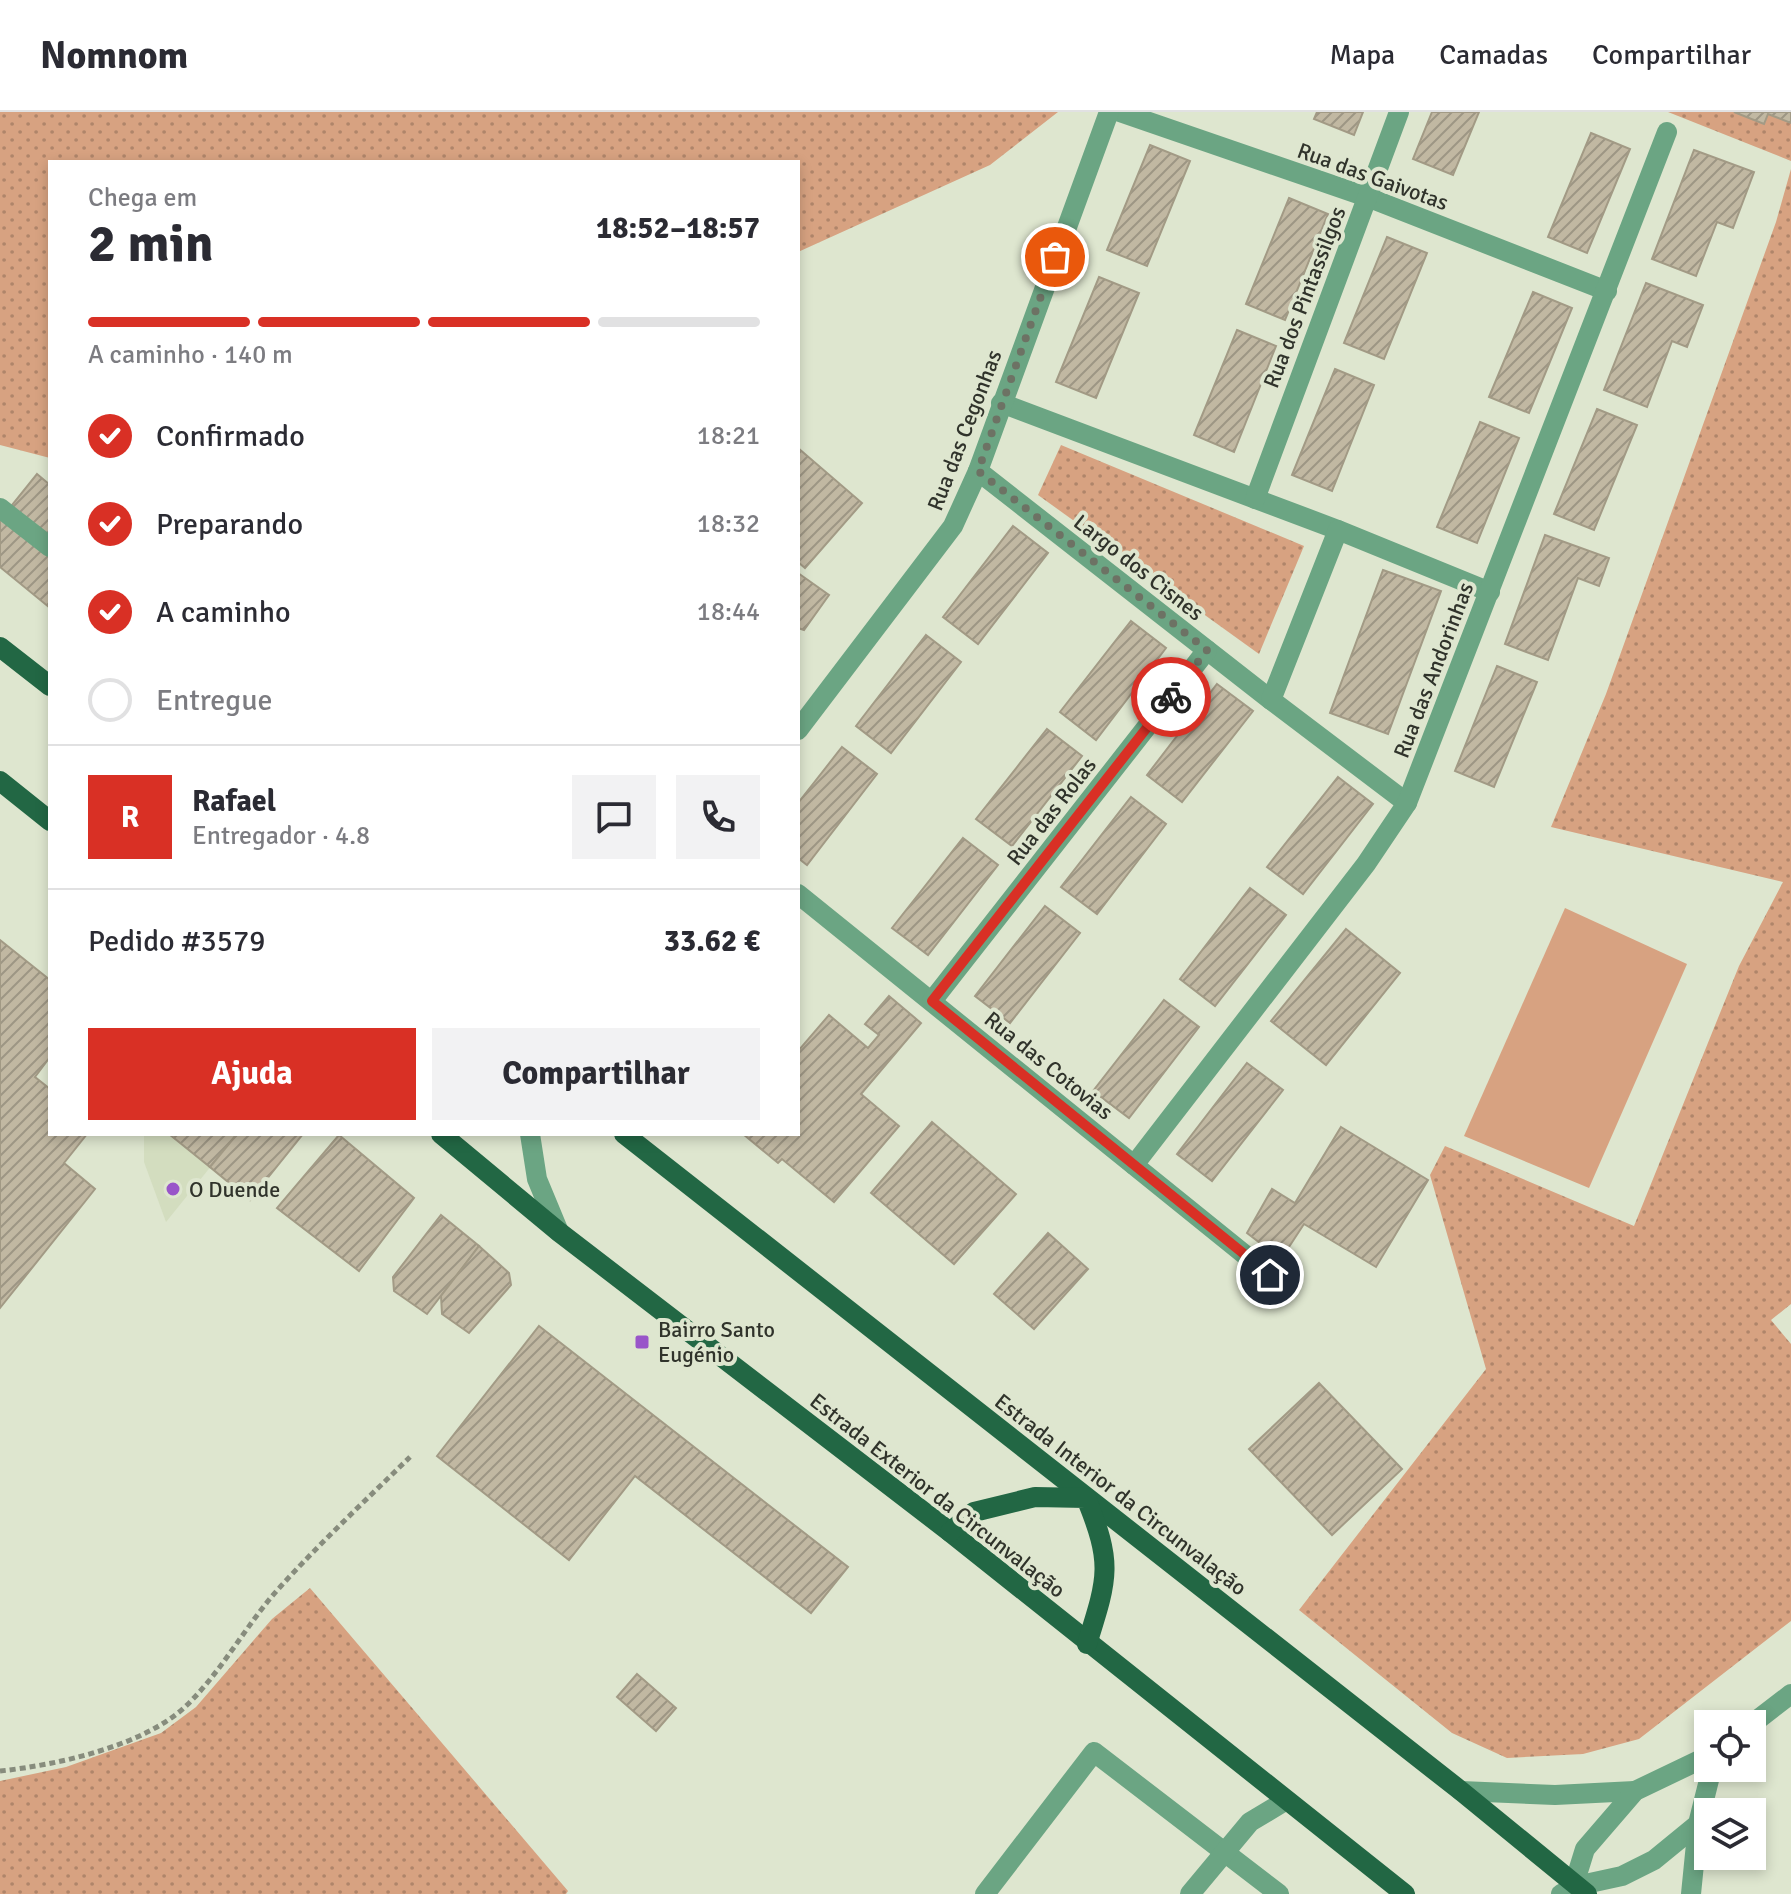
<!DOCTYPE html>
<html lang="pt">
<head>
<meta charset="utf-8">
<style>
	:root { --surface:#fff; --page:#f2f2f3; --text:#2b2b33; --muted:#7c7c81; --line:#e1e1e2; --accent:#d93025 }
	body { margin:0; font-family:Signika,sans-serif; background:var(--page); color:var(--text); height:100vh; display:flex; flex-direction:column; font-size:30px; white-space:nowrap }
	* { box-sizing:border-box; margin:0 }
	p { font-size:26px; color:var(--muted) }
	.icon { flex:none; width:44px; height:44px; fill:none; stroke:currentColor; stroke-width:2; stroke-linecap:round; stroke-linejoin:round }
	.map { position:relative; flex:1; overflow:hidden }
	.side { position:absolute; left:48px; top:48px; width:752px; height:976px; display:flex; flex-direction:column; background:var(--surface); border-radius:0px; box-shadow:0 4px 12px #0003 }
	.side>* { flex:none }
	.fabs { position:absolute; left:1694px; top:1598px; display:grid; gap:16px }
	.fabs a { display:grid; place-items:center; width:72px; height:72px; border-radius:0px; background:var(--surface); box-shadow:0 4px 12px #0003; font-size:40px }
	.pin { position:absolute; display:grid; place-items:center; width:68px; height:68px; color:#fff; margin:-34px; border:4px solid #fff; border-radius:50%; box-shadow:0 2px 8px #0007 }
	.courier { position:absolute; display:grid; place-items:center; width:80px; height:80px; margin:-40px; border:6px solid #d93025; border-radius:50%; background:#fff; color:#222; box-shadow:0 2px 10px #0007 }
	.overview em { font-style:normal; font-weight:800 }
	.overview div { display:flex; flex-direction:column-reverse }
	.overview { display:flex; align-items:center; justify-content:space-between; height:136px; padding:0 40px }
	h1 { font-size:52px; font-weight:800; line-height:60px }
	.bar { display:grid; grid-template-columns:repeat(4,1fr); gap:12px 8px; align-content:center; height:96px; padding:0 40px }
	.bar i { height:10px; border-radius:6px; background:var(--line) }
	.bar .active { background:var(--accent) }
	.bar p { grid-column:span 4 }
	.line { display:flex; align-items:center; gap:20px; padding:0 40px; border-top:2px solid var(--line) }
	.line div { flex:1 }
	.round { display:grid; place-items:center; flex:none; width:84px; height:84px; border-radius:0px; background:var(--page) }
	ol { padding:0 40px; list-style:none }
	li { display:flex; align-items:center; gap:24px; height:88px }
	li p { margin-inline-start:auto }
	li .icon { padding:8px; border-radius:50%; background:var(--accent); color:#fff; stroke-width:4 }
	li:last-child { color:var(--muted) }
	li i { width:44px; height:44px; border:4px solid var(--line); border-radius:50% }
	.button { display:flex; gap:16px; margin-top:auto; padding:16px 40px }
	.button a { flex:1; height:92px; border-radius:0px; background:var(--accent); color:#fff; font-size:32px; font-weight:800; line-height:92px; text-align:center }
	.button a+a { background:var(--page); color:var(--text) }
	header { display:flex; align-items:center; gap:48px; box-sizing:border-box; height:112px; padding:0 40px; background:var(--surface); border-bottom:2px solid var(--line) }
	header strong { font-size:38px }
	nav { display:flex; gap:44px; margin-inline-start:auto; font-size:28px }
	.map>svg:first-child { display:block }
</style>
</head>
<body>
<header>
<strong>Nomnom</strong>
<nav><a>Mapa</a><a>Camadas</a><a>Compartilhar</a></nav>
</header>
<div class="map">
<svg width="1791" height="1782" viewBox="0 0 1791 1782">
	<defs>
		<pattern id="green-dots" width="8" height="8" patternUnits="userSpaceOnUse" patternTransform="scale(2)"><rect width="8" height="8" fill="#d7a281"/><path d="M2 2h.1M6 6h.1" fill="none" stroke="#af856a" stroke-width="1.8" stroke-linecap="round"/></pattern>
		<pattern id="building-hatch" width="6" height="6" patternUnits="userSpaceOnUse" patternTransform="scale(2)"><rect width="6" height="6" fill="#c1b8a2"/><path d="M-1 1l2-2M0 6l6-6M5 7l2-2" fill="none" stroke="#9d9684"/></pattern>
	</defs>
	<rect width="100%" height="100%" fill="#dee6cf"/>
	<polygon fill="#d3ddbf" points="144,1022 237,1022 166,1110 144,1050"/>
	<g fill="url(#green-dots)">
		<polygon points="0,0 1058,0 990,53 798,140 798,50 50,50 50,346 0,333"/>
		<polygon points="1668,0 1791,0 1791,49"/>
		<polygon points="1791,57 1791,1192 1771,1208 1791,1232 1791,1509 1639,1627 1583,1642 1507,1646 1452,1621 1299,1498 1486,1257 1430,1063 1445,1034 1634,1114 1739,854 1783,770 1551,715 1606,582 1776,110"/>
		<polygon points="1061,333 1304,434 1259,542 1038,383"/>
		<polygon points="310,1476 568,1779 566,1782 0,1782 0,1669 66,1655 161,1621 196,1595 272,1507"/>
	</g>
	<polygon fill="#d7a281" points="1565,796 1687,852 1589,1076 1464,1024"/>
	<g fill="url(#building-hatch)" stroke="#a29a85" stroke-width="2">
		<polygon points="1317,0 1363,0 1354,23 1314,7"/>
		<polygon points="1432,0 1479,0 1453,63 1413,47"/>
		<polygon points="1734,0 1791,0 1791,11 1768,2 1764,12"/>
		<polygon points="1591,21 1630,37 1587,141 1548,125"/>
		<polygon points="1150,33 1190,49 1147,154 1107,138"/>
		<polygon points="1694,38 1754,60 1733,116 1717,110 1696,164 1652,147"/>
		<polygon points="1289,86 1328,102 1285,208 1246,192"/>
		<polygon points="1387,125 1427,141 1384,247 1344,231"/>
		<polygon points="1099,165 1139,181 1096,286 1056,270"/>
		<polygon points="1646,171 1703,193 1687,235 1672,229 1647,295 1604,278"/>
		<polygon points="1533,180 1572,196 1529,301 1489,285"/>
		<polygon points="1237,218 1276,234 1234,340 1194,323"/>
		<polygon points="1335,257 1374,273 1332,379 1292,363"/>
		<polygon points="1597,297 1637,313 1594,418 1554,402"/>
		<polygon points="1480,310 1519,326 1477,431 1437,415"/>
		<polygon points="798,336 862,391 805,456 798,450"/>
		<polygon points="37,362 50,373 50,496 0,455 0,408"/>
		<polygon points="1013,414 1048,441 978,532 943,505"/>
		<polygon points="1545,423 1609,446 1599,474 1578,466 1548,548 1505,532"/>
		<polygon points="1383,458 1441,479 1388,622 1330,601"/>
		<polygon points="798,461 829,483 804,518 798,516"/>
		<polygon points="1131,509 1166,536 1096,628 1060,600"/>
		<polygon points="926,523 961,550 891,641 856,614"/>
		<polygon points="1497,554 1537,570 1494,675 1455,659"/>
		<polygon points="1217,572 1253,599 1182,690 1147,663"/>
		<polygon points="1047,617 1082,644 1012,734 976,707"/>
		<polygon points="842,635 877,662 807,753 798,746 798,691"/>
		<polygon points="1338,665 1373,692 1303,782 1267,755"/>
		<polygon points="1131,685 1166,712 1097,802 1061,775"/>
		<polygon points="963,726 998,753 928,843 892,816"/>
		<polygon points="1250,776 1286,803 1215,894 1180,867"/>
		<polygon points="1045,794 1080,821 1010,911 975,884"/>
		<polygon points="1346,817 1400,861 1326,953 1271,909"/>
		<polygon points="0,828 50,868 50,945 35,965 50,977 50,1022 87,1022 64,1051 95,1077 0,1196"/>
		<polygon points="889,884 921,911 861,982 899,1014 834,1090 782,1047 778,1051 743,1022 798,1022 798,939 829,903 868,936 879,923 865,912"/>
		<polygon points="1164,888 1199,915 1129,1006 1093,979"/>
		<polygon points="1247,951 1283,978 1212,1069 1177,1042"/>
		<polygon points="932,1010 1016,1082 954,1152 871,1081"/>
		<polygon points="1341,1015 1428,1068 1376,1155 1304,1112 1281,1147 1247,1121 1272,1077 1295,1091"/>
		<polygon points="169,1022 237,1022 210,1055"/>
		<polygon points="237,1022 303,1022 250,1088 210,1055"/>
		<polygon points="339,1023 414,1086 359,1159 277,1096"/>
		<polygon points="441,1103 479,1134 427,1202 394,1179 393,1165"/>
		<polygon points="1048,1121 1088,1157 1034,1217 994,1182"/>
		<polygon points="479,1134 509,1161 511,1173 469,1221 442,1202 441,1184"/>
		<polygon points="539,1214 848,1455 811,1501 635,1364 569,1448 437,1344"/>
		<polygon points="1319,1271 1402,1357 1332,1423 1249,1337"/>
		<polygon points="637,1562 676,1596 656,1619 617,1585"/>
	</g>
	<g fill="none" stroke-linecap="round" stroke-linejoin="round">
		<path stroke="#878c7d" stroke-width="5" stroke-dasharray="6 4" stroke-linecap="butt" d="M0 1659C57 1653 145 1634 187 1593 223 1558 247 1511 281 1474 322 1429 367 1387 410 1345"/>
		<g stroke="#6ba583" stroke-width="20">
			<polyline points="0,396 50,435"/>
			<polyline points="985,1782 1094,1640 1279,1782"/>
			<polyline points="1190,1782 1250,1710 1285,1689"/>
		</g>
		<g stroke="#6ba583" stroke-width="20">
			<polyline points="1120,0 1367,85 1607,179"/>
			<polyline points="1001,291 1338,418"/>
			<polyline points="978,359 1271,588"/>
			<polyline points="1255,387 1399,0"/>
			<polyline points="798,618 953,414 978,359 1109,0"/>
			<polyline points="1407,691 1271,588 1338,418 1490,480"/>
			<polyline points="798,782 1270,1163"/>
			<polyline points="932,889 1207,538"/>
			<polyline points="530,1022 537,1067 559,1120"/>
			<polyline points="1134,1053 1366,752 1407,691 1667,20"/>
			<polyline points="1752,1612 1791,1582"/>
			<polyline points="1461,1679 1555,1683 1635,1679"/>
			<polyline points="1561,1782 1576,1774 1622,1764 1654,1748 1698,1712 1712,1656"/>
			<polyline points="1571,1782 1585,1737 1635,1679 1708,1644"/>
			<polyline points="1691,1782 1698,1712"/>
		</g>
		<g stroke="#226744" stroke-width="20">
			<polyline points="0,535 50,574"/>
			<polyline points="0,669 50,709"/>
			<polyline points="441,1022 559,1120 950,1420 1405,1782"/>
			<polyline points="624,1022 1461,1679 1587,1782"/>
			<path d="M950 1420 974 1400 1035 1385 1086 1386C1113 1452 1108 1465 1087 1532"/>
		</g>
	</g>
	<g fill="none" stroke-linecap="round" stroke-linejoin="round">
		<polyline stroke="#6d7264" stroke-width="8" stroke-dasharray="0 14.4" points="1055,145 978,359 1207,538 1171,585"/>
		<polyline stroke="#d93025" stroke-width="10" points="1171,585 932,889 1270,1163"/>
	</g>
	<g fill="#9955c9" stroke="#dee6cf" stroke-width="3">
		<circle cx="173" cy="1077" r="8"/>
		<rect x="634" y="1222" width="16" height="16" rx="4"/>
	</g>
	<g text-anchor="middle" stroke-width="8" stroke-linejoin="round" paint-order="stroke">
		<g font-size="22" fill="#30332b" stroke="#dee6cf">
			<text transform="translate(1373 64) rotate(20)" y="8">Rua das Gaivotas</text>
			<text transform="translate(1304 185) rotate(-69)" y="8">Rua dos Pintassilgos</text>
			<text transform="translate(964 318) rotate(-69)" y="8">Rua das Cegonhas</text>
			<text transform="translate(1139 455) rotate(38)" y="8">Largo dos Cisnes</text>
			<text transform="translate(1433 558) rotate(-69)" y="8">Rua das Andorinhas</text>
			<text transform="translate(1051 699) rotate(-52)" y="8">Rua das Rolas</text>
			<text transform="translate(1049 953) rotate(39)" y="8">Rua das Cotovias</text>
			<text transform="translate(1121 1382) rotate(38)" y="8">Estrada Interior da Circunvalação</text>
			<text transform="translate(938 1383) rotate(38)" y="8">Estrada Exterior da Circunvalação</text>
		</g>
		<g font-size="22" fill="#30332b" stroke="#dee6cf" text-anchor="start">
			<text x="189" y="1085">O Duende</text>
			<text x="658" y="1225">Bairro Santo<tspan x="658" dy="25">Eugénio</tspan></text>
		</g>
	</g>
</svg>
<div class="fabs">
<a><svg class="icon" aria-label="locate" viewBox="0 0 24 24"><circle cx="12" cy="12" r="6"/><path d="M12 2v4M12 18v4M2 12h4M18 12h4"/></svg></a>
<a><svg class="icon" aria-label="layers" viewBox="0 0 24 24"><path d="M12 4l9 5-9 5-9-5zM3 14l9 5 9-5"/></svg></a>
</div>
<div class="pin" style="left:1055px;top:145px;background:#ea580c"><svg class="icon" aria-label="bag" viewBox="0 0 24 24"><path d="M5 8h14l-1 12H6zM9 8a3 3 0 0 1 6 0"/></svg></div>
<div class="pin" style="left:1270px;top:1163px;background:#1f2937"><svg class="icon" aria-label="home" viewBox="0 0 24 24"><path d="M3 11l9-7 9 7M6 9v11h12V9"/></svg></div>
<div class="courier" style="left:1171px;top:585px"><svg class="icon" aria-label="bike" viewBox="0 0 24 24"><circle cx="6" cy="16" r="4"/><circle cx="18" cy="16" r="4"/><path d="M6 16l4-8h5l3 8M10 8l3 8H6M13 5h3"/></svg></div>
<section class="side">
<div class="overview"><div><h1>2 min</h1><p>Chega em</p></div><em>18:52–18:57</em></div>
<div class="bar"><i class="active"></i><i class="active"></i><i class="active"></i><i></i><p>A caminho · 140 m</p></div>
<ol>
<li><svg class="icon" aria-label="check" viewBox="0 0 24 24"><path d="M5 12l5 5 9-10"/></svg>Confirmado<p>18:21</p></li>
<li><svg class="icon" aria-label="check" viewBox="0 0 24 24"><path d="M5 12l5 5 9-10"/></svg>Preparando<p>18:32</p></li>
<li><svg class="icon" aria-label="check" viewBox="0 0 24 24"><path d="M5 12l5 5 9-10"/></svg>A caminho<p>18:44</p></li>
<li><i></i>Entregue</li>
</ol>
<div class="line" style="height:144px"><b class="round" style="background:var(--accent);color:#fff">R</b><div><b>Rafael</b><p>Entregador · 4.8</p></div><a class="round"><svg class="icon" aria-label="chat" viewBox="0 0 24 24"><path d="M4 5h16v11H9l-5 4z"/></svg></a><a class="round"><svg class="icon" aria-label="phone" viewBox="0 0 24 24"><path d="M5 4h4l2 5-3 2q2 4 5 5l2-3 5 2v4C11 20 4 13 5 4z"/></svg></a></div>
<div class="line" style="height:104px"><div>Pedido #3579</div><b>33.62 €</b></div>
<div class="button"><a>Ajuda</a><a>Compartilhar</a></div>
</section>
</div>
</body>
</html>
